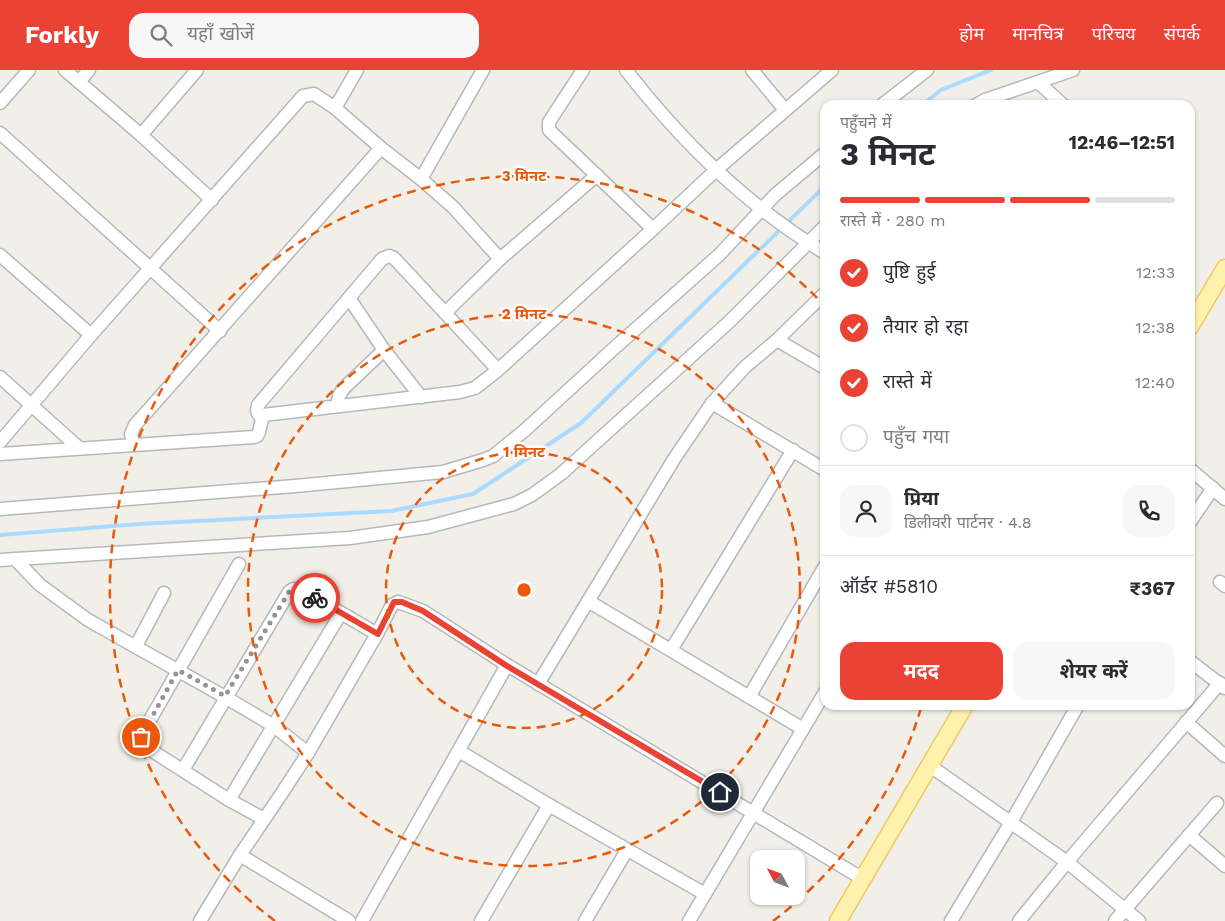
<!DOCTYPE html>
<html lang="hi">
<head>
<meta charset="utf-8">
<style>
	:root { --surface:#fff; --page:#f7f7f7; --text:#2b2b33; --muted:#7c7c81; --line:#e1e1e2; --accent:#ea4335 }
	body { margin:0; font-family:"Work Sans","Noto Sans Devanagari",sans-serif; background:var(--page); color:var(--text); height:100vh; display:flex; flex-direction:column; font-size:19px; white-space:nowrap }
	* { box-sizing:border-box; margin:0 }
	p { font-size:16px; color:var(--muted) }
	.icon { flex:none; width:28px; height:28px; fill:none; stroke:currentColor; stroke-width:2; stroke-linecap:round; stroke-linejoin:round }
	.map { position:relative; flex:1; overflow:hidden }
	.side { position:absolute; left:820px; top:30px; width:375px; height:610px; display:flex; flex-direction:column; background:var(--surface); border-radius:15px; box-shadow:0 1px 4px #0004 }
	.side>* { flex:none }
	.needle { width:32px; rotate:311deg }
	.controls { position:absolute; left:750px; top:780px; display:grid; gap:10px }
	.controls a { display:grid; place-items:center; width:55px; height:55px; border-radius:10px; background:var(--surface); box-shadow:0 1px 4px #0004; font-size:25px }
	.pin { position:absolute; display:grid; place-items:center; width:42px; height:42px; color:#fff; margin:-21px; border:2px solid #fff; border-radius:50%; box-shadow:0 1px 5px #0007 }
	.courier { position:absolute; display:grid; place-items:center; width:50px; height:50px; margin:-25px; border:4px solid #ea4335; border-radius:50%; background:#fff; color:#222; box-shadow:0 1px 6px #0007 }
	.overview em { font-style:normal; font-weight:700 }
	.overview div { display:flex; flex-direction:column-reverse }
	.overview { display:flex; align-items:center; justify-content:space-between; height:85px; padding:0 20px }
	h1 { font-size:32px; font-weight:700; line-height:38px }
	.bar { display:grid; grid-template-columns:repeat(4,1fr); gap:8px 5px; align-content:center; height:60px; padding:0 20px }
	.bar i { height:6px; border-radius:4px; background:var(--line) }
	.bar .active { background:var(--accent) }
	.bar p { grid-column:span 4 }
	.line { display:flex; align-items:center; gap:12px; padding:0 20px; border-top:1px solid var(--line) }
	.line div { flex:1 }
	.round { display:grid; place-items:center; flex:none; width:52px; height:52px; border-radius:15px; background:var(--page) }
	ol { padding:0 20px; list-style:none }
	li { display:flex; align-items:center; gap:15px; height:55px }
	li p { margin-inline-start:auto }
	li .icon { padding:5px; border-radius:50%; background:var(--accent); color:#fff; stroke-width:4 }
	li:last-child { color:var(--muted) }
	li i { width:28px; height:28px; border:2px solid var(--line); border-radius:50% }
	.button { display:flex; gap:10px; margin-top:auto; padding:10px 20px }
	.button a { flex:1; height:58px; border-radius:15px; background:var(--accent); color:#fff; font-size:20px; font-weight:700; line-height:58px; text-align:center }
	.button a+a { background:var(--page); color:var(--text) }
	header { display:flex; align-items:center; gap:30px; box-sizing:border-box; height:70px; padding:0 25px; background:var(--accent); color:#fff }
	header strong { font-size:24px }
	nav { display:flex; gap:28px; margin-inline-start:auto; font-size:18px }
	.search { width:350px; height:45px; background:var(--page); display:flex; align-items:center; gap:12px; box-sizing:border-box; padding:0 18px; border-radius:15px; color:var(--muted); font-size:19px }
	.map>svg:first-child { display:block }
</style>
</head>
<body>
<header>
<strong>Forkly</strong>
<div class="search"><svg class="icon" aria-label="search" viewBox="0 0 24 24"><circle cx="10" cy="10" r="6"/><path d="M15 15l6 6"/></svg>यहाँ खोजें</div>
<nav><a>होम</a><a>मानचित्र</a><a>परिचय</a><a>संपर्क</a></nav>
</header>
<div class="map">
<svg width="1225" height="851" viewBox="0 0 1225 851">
	<rect width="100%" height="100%" fill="#f1efe8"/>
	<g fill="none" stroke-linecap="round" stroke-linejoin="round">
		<g stroke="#aadaff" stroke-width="4">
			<polyline points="922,35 941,20 991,0"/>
			<polyline points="0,465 139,454 391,441 473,424 581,353 825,116"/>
		</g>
		<g stroke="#b5b8bc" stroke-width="15">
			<g id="minor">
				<polyline points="65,0 141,65 212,130"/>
				<polyline points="583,0 549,52 549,60 653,159"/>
				<path d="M626 0C681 71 747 136 825 183"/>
				<polyline points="752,0 785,40"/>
				<polyline points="79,12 89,0"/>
				<polyline points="1038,12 1063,35"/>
				<polyline points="0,33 29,0"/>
				<polyline points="882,35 927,0"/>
				<polyline points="976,35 985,30 1073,0"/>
				<polyline points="335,38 357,0"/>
				<polyline points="0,63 220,261"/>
				<polyline points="141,65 197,0"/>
				<polyline points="421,109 483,0"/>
				<polyline points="0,185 91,265"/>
				<polyline points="349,228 384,280 421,327"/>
				<polyline points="445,243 500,189 597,105"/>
				<polyline points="777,270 825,298"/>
				<polyline points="498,300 394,188 389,186 382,189 258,335 257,341 259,345 263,345 460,322 475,318 498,300 653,159 716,100 832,0"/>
				<polyline points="0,307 78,377"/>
				<polyline points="712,333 825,400"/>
				<polyline points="337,336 339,326 343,319 384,280"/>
				<polyline points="0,372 91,265 303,26 314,24 335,38 381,78 421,109 453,137 500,189"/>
				<polyline points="133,374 131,364 135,355 381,78"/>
				<polyline points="0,384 254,367 257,366 259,362 263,345"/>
				<polyline points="1190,399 1225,429"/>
				<polyline points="0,439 295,416 443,402 483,390 493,386 524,361 611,281 719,185 775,125 825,83"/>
				<polyline points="1190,452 1213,418"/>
				<polyline points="15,489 40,515 88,550 225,627 274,656 308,683"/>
				<polyline points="0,490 350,468 428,457 514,434 532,425 561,404 730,251 825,156"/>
				<polyline points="239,494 142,664 141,670 143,675 229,730 264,749"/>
				<polyline points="1220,512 1225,516"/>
				<polyline points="588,531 803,659 825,622"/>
				<polyline points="136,576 164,523"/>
				<polyline points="671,580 793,380"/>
				<polyline points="1190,591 1225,618"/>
				<polyline points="538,614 674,389 712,333 745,297 777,270 825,223"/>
				<polyline points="749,627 825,496"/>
				<polyline points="1186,652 1225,686"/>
				<polyline points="459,681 549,735 705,824"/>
				<polyline points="929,695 1067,792 1139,851"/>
				<polyline points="183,700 289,522 293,519 302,520 377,564"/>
				<polyline points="229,730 341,543"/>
				<polyline points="1189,765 1225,796"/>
				<polyline points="240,785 349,851"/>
				<polyline points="200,851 240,785 282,723 308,683 377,564 392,535 398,532 423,541 507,595 863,809"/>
				<polyline points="362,851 507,595"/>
				<polyline points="481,851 549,735"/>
				<polyline points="585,851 627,780"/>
				<polyline points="689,851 803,659"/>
				<polyline points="951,851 1011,752 1078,635"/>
				<polyline points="1019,851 1067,792 1220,613"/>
				<polyline points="1115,851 1217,733"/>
			</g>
		</g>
		<g stroke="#f2c960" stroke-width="19">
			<g id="major">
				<polyline points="1190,257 1225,198"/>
				<polyline points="838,851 965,635"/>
			</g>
		</g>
		<use href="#minor" stroke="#fff" stroke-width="12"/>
		<use href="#major" stroke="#fff2af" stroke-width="16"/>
	</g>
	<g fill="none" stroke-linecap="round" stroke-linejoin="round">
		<path stroke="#929495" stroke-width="5" stroke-dasharray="0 9" d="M141 667 178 600 225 626 289 522C299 516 306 522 315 528"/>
		<polyline stroke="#ea4335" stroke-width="6" points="315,528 378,564 394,532 402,532 423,541 507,596 720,722"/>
	</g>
	<g fill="none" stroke="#e8590c" stroke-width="2.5" stroke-dasharray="9 6">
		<circle cx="524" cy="520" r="138"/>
		<circle cx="524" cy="520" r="276"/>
		<path d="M921 638A414 414 0 0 1 773 851M275 851A414 414 0 1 1 824 235"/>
	</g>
	<circle cx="524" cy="520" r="8" fill="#e8590c" stroke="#fff" stroke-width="2.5"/>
	<g font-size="15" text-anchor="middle" font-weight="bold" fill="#e8590c" stroke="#fff" stroke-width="4.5" stroke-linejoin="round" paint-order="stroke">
		<text x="524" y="111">3 मिनट</text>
		<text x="524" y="249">2 मिनट</text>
		<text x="524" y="387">1 मिनट</text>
	</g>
</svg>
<div class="controls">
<a><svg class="needle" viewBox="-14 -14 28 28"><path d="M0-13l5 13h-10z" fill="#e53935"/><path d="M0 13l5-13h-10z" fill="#7c7c81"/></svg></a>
</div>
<div class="pin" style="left:141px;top:667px;background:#ea580c"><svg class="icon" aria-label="bag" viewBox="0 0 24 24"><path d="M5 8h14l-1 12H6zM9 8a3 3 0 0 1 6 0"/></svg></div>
<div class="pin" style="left:720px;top:722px;background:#1f2937"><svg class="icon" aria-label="home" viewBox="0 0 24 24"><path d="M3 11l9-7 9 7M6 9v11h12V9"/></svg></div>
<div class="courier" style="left:315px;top:528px"><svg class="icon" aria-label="bike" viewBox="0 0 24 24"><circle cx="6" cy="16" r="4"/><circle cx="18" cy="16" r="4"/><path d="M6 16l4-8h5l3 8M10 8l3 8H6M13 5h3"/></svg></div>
<section class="side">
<div class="overview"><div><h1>3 मिनट</h1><p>पहुँचने में</p></div><em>12:46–12:51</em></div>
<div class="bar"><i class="active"></i><i class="active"></i><i class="active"></i><i></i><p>रास्ते में · 280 m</p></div>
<ol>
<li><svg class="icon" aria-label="check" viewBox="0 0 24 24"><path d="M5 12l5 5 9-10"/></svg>पुष्टि हुई<p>12:33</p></li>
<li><svg class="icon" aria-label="check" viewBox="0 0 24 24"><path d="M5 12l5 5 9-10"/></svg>तैयार हो रहा<p>12:38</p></li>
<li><svg class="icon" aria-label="check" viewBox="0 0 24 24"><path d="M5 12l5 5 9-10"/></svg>रास्ते में<p>12:40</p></li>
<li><i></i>पहुँच गया</li>
</ol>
<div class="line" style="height:90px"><a class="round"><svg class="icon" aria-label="person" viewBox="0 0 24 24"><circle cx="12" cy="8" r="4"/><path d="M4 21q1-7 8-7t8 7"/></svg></a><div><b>प्रिया</b><p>डिलीवरी पार्टनर · 4.8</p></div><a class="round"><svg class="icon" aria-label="phone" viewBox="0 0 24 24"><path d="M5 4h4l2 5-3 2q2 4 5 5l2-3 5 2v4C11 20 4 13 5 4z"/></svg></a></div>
<div class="line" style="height:65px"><div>ऑर्डर #5810</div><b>₹367</b></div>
<div class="button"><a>मदद</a><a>शेयर करें</a></div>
</section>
</div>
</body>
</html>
